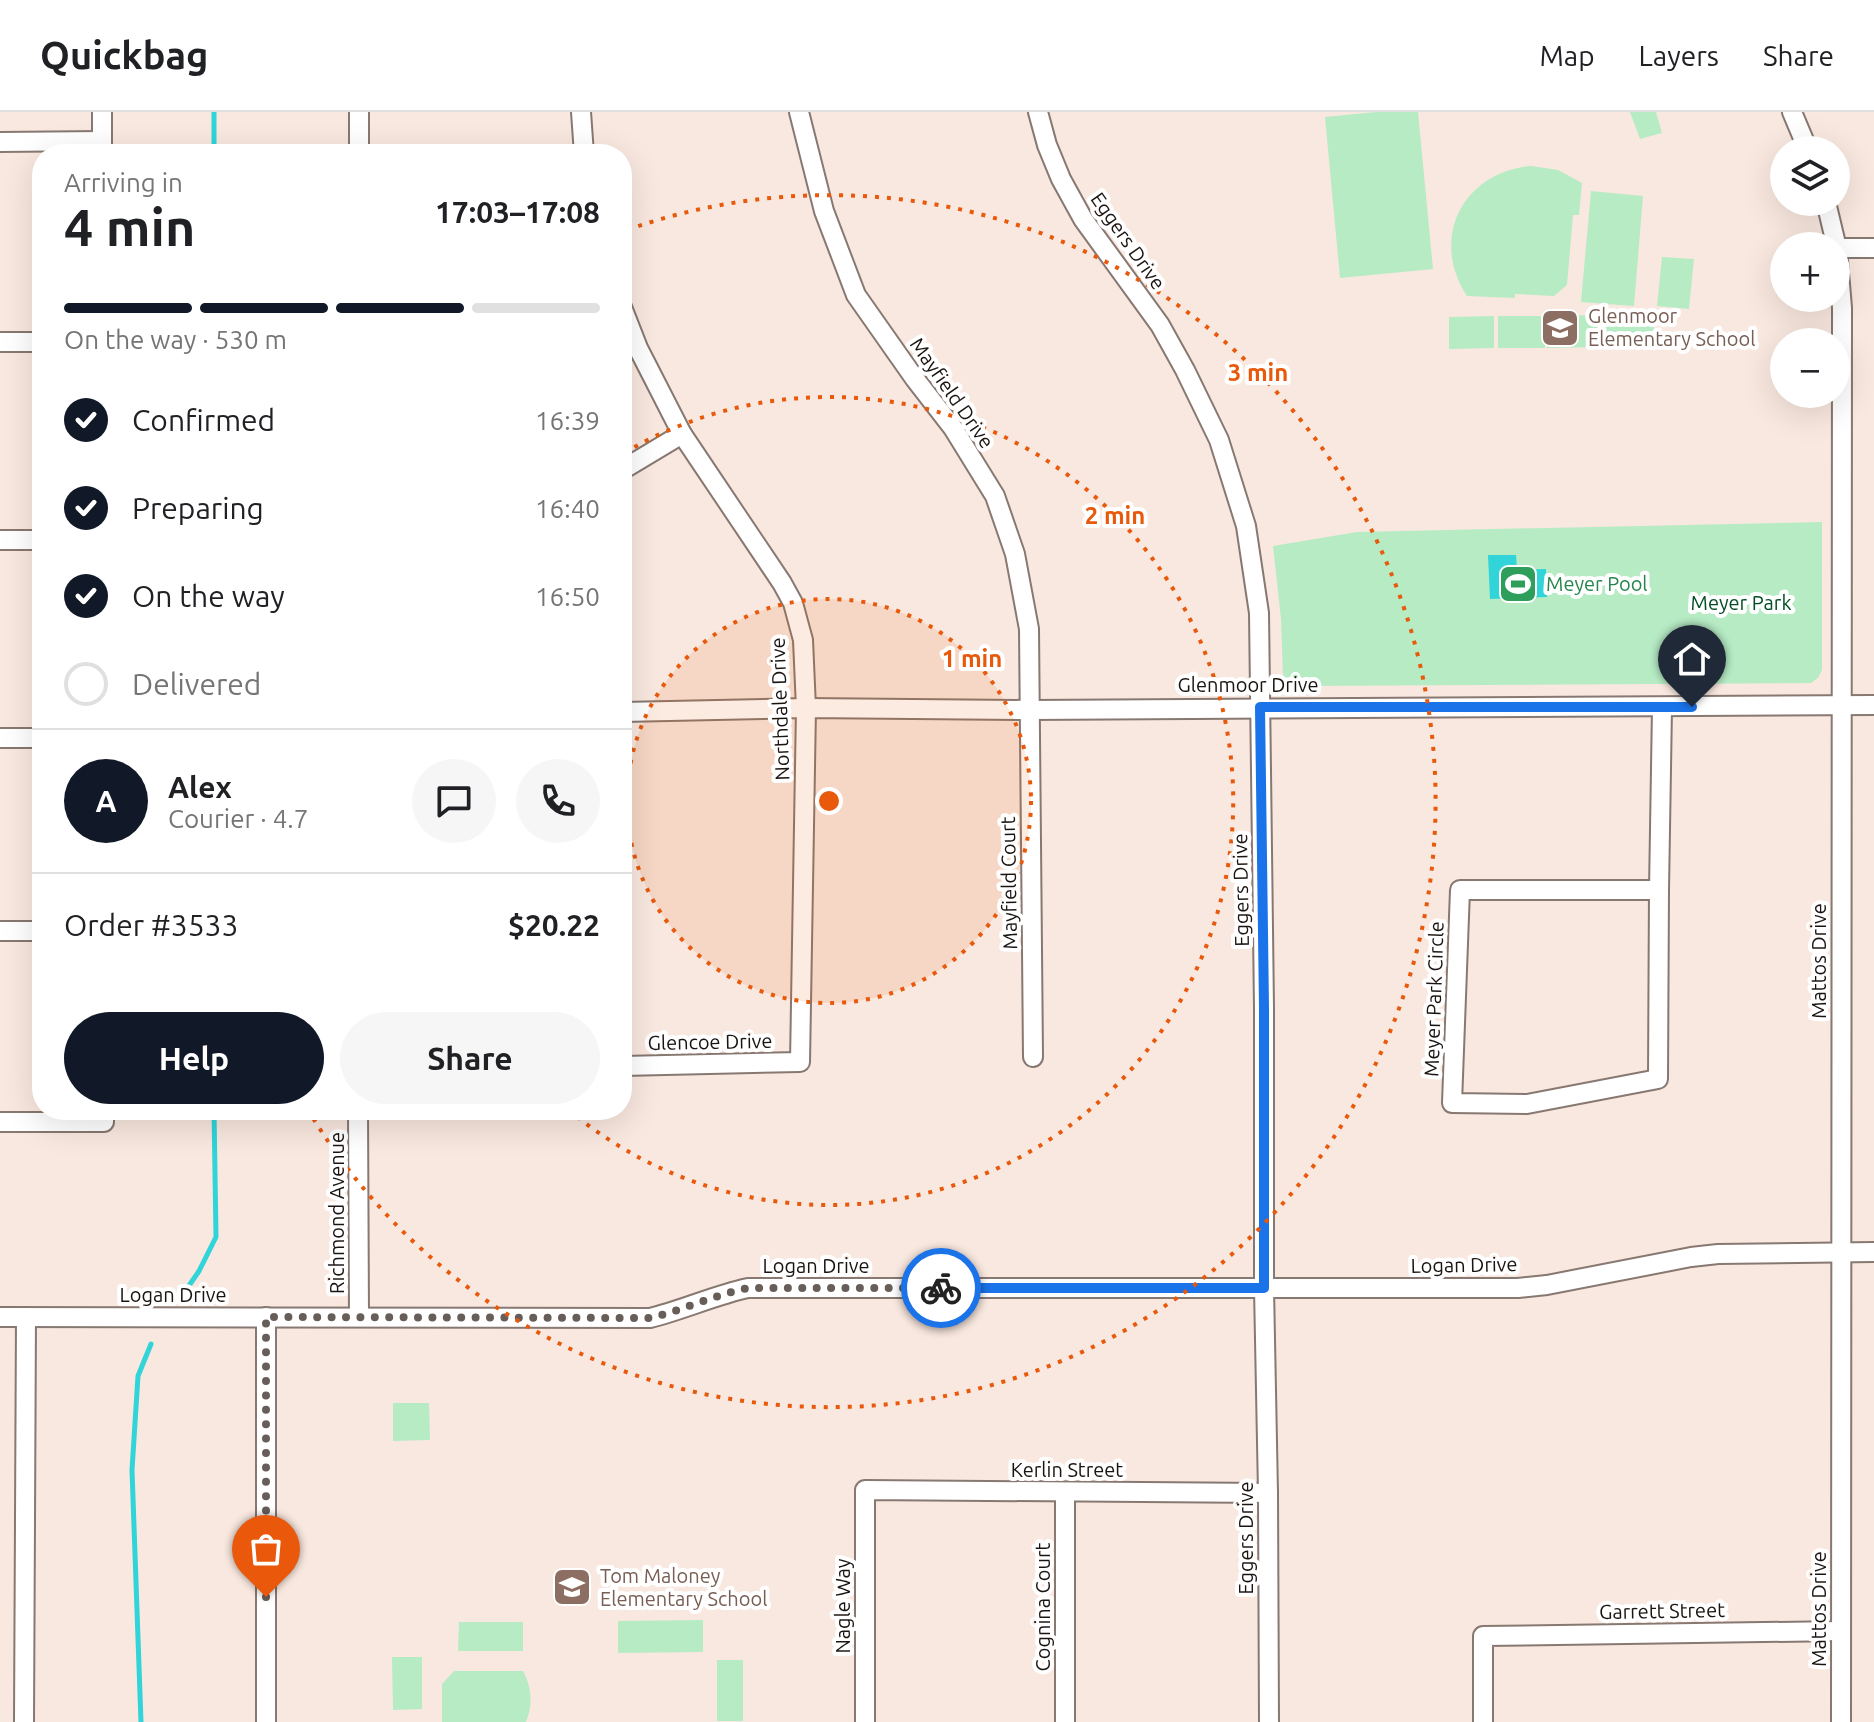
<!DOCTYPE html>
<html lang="en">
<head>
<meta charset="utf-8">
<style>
	:root { --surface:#fff; --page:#f6f6f6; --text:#202124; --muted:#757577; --line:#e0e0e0; --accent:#111827 }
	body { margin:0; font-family:Ubuntu,sans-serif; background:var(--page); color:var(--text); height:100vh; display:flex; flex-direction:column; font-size:30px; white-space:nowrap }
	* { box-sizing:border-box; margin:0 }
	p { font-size:26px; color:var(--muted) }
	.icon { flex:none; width:44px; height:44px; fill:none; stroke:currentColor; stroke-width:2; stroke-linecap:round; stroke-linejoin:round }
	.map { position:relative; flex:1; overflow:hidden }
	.details { position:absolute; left:32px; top:32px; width:600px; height:976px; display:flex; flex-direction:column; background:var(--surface); border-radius:32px; box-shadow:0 8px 32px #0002 }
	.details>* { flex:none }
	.controls { position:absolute; left:1770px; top:24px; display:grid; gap:16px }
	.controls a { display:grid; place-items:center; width:80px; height:80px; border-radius:50%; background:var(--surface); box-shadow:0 8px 32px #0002; font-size:40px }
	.pin { position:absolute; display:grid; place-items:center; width:68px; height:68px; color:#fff; margin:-82px -34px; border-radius:50% 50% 50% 0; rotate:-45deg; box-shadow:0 0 8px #0007 }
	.pin .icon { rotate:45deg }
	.courier { position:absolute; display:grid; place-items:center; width:80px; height:80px; margin:-40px; border:6px solid #1a73e8; border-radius:50%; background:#fff; color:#222; box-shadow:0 2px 10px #0007 }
	.overview em { font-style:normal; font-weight:600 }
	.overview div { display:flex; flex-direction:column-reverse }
	.overview { display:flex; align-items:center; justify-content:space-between; height:136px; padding:0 32px }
	h1 { font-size:52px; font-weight:600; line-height:60px }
	.bar { display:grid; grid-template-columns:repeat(4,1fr); gap:12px 8px; align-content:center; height:96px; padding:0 32px }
	.bar i { height:10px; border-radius:6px; background:var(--line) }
	.bar .current { background:var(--accent) }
	.bar p { grid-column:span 4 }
	.line { display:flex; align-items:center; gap:20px; padding:0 32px; border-top:2px solid var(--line) }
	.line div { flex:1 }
	.round { display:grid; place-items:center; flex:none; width:84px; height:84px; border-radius:42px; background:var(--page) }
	ol { padding:0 32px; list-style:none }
	li { display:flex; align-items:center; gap:24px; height:88px }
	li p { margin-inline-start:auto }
	li .icon { padding:8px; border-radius:50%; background:var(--accent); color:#fff; stroke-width:4 }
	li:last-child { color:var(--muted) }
	li i { width:44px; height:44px; border:4px solid var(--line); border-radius:50% }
	.action { display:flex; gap:16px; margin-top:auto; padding:16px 32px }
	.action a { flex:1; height:92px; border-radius:48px; background:var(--accent); color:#fff; font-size:32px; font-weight:600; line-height:92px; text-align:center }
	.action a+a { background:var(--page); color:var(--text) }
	header { display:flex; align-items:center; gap:48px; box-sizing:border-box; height:112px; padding:0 40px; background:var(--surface); border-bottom:2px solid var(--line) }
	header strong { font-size:38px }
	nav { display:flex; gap:44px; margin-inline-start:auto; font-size:28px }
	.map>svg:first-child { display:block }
</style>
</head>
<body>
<header>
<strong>Quickbag</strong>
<nav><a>Map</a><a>Layers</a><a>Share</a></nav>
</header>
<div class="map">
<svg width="1874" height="1610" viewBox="0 0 1874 1610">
	<rect width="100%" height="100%" fill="#f9e8df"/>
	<g fill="#b6ebc4">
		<polygon points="1376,0 1418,0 1433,157 1340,166 1325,5"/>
		<polygon points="1630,0 1656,0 1662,21 1640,27"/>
		<path d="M1531 54 1558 58 1582 71 1579 103H1573L1567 173 1554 184 1515 182V186L1467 184C1429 126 1463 60 1531 54Z"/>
		<polygon points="1591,79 1643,84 1634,194 1581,190"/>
		<polygon points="1662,145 1694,147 1689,197 1657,194"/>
		<polygon points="1600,203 1600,235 1547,236 1547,204"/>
		<polygon points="1494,204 1494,236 1449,237 1449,205"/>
		<rect x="1498" y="204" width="47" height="32"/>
		<polygon points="1604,204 1654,204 1654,235 1604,236"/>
		<polygon points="1822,410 1822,558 1818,566 1811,571 1299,574 1289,571 1283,565 1281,507 1273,434 1357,420"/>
		<polygon points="393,1291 429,1291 430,1328 393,1329"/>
		<polygon points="703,1508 703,1540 618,1541 618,1509"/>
		<polygon points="459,1510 523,1510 523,1539 458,1539"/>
		<polygon points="392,1545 422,1545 422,1597 393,1598"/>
		<rect x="717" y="1548" width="26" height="61"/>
		<path d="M454 1559H523C532 1576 533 1592 526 1610H442V1572Z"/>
	</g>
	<polygon fill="#30d4d9" points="1488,443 1516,443 1517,458 1546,457 1547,485 1490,487"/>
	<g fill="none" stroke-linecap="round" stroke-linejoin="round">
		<g stroke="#30d4d9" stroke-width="5">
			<polyline points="214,42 214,0"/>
			<polyline points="184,1181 199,1159 216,1125 214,998"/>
			<polyline points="141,1610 132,1358 138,1264 151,1232"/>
		</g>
		<g stroke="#877871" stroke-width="22">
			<g id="street">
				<polyline points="102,0 102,39"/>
				<polyline points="359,0 359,42"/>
				<polyline points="581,0 584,42"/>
				<polyline points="799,0 824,99 856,183 915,267 953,316 995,384 1015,442 1029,517 1033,945"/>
				<polyline points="1038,0 1047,33 1061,67 1083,107 1160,213 1185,258 1219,328 1246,414 1259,501 1264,896 1264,1176 1268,1381 1269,1610"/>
				<polyline points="1792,0 1808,38"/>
				<polyline points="0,30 102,29"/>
				<polyline points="1826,90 1837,136 1842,196 1841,1610"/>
				<polyline points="1837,136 1874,136"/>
				<polyline points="622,195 638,236 682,322 782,471 793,491 803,528 806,596 800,950 622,954"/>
				<polyline points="0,230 42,230"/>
				<polyline points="622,358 682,322"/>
				<polyline points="0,428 42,428"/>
				<polyline points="622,600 806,596 1030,598 1874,593"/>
				<polyline points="0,626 42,626"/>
				<polygon points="1460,778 1659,778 1658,967 1527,992 1452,991"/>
				<polyline points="1659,778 1662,596"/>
				<polyline points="0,819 42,819"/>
				<polyline points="358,998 359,1204"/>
				<polyline points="0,1010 104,1010 104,998"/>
				<path d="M0 1205 650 1206C683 1198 715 1183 748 1176H1518L1547 1173 1691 1145 1718 1142 1874 1140"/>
				<polyline points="266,1205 266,1610"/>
				<polyline points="1065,1380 1065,1610"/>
				<polyline points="24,1610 26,1205"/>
				<polyline points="865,1610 865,1378 1268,1381"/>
				<polyline points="1483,1610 1483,1524 1841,1519"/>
			</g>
		</g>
		<use href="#street" stroke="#fff" stroke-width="18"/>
	</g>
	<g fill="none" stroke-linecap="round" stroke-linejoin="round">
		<path stroke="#685e59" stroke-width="8" stroke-dasharray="0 14.4" d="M266 1485V1205L650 1206C683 1198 715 1183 748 1176H941"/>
		<polyline stroke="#1a73e8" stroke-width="10" points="941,1176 1264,1176 1264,896 1260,595 1692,595"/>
	</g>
	<circle cx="829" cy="689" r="202" fill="#e8590c" fill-opacity=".12"/>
	<g fill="none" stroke="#e8590c" stroke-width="4" stroke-dasharray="4 8">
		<circle cx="829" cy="689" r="202"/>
		<path d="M624 341A404 404 0 1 1 569 998"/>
		<path d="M627 118A606 606 0 1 1 310 1001"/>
	</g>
	<defs>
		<g id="school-square" transform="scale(2)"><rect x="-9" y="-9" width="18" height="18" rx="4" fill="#8d6e63" stroke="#fff"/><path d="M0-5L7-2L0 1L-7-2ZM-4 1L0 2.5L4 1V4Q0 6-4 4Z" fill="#fff"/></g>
		<g id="stadium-square" transform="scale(2)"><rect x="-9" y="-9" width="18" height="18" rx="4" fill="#2e9e5b" stroke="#fff"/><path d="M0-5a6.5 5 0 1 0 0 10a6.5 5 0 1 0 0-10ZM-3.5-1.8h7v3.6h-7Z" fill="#fff"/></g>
	</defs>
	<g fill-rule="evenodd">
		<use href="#school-square" x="1560" y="216"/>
		<use href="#stadium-square" x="1518" y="472"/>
		<use href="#school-square" x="572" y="1475"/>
	</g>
	<g text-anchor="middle" stroke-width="8" stroke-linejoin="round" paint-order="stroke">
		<g font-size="20" fill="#1a1411" stroke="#fff">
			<text transform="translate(1128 129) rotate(55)" y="7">Eggers Drive</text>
			<text transform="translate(952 281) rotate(55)" y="7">Mayfield Drive</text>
			<text x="1248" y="580">Glenmoor Drive</text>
			<text transform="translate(780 597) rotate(-92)" y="7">Northdale Drive</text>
			<text transform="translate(1009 771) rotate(-91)" y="7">Mayfield Court</text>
			<text transform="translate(1241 778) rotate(-91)" y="7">Eggers Drive</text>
			<text transform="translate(1819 849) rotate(-90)" y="7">Mattos Drive</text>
			<text transform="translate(1434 887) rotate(-88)" y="7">Meyer Park Circle</text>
			<text transform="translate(710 930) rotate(-1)" y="7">Glencoe Drive</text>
			<text transform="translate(337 1101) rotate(-90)" y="7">Richmond Avenue</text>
			<text transform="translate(1464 1153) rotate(-1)" y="7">Logan Drive</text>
			<text x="816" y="1161">Logan Drive</text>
			<text x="173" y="1190">Logan Drive</text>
			<text x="1067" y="1365">Kerlin Street</text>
			<text transform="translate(1246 1426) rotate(-90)" y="7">Eggers Drive</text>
			<text transform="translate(843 1494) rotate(-90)" y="7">Nagle Way</text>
			<text transform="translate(1043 1495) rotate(-90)" y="7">Cognina Court</text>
			<text transform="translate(1819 1497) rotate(-90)" y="7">Mattos Drive</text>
			<text transform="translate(1662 1499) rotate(-1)" y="7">Garrett Street</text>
		</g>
		<g font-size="20" fill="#785e54" stroke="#fff" text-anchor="start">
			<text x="1588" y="211">Glenmoor<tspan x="1588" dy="23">Elementary School</tspan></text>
			<text x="600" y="1471">Tom Maloney<tspan x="600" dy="23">Elementary School</tspan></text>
		</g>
		<g font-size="20" fill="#27864d" stroke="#fff" text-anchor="start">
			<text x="1546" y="479">Meyer Pool</text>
		</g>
		<g font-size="20" fill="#034d25" stroke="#fff">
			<text x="1741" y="498">Meyer Park</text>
		</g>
	</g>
	<circle cx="829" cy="689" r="12" fill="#e8590c" stroke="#fff" stroke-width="4"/>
	<g font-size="24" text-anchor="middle" font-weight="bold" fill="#e8590c" stroke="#fff" stroke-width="8" stroke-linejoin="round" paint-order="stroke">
		<text x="1258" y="269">3 min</text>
		<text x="1115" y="412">2 min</text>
		<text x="972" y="555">1 min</text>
	</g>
</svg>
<div class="controls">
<a><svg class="icon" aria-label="layers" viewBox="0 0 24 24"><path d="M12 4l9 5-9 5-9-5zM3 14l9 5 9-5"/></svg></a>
<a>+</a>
<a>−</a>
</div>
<div class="pin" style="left:266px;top:1485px;background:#ea580c"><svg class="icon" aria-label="bag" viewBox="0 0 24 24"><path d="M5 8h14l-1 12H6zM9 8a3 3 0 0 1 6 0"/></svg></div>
<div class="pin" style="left:1692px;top:595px;background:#1f2937"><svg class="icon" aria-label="home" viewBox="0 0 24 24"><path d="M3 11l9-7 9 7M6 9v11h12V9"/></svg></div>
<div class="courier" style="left:941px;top:1176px"><svg class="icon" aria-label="bike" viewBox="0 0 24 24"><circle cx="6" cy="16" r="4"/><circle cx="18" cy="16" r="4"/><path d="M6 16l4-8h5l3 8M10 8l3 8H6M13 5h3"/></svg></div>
<section class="details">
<div class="overview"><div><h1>4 min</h1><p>Arriving in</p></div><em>17:03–17:08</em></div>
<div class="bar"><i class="current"></i><i class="current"></i><i class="current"></i><i></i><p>On the way · 530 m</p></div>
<ol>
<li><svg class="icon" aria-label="check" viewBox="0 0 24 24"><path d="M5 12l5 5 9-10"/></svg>Confirmed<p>16:39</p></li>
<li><svg class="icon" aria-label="check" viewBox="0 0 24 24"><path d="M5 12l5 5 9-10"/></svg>Preparing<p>16:40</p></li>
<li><svg class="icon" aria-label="check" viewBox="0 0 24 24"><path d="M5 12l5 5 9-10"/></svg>On the way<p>16:50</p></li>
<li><i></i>Delivered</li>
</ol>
<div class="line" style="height:144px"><b class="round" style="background:var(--accent);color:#fff">A</b><div><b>Alex</b><p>Courier · 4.7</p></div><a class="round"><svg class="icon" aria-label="chat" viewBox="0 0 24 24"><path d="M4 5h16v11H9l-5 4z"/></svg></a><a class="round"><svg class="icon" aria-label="phone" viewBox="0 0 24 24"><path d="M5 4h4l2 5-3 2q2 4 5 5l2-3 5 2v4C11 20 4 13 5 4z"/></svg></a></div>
<div class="line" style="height:104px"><div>Order #3533</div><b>$20.22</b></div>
<div class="action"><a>Help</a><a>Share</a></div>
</section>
</div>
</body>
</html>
